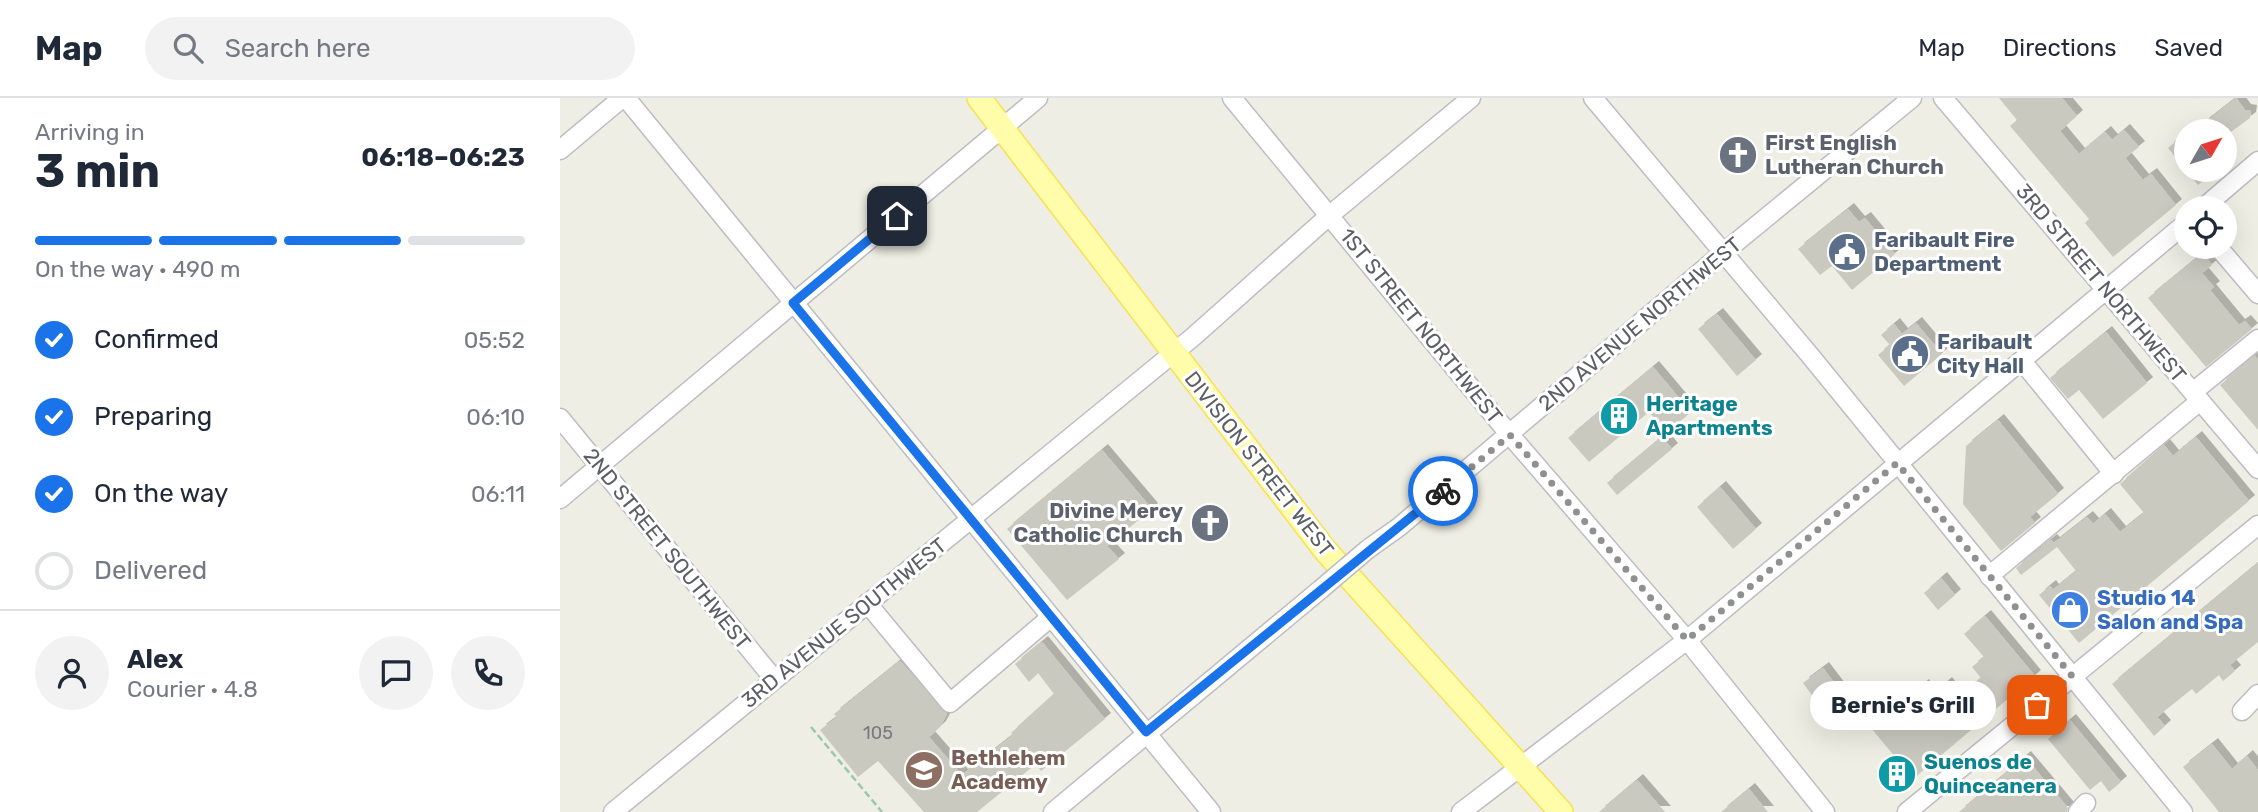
<!DOCTYPE html>
<html lang="en">
<head>
<meta charset="utf-8">
<style>
	:root { --surface:#fff; --page:#f2f2f3; --text:#1f2937; --muted:#747a83; --line:#e0e1e3; --accent:#1a73e8 }
	body { margin:0; font-family:Rubik,sans-serif; background:var(--page); color:var(--text); height:100vh; display:flex; flex-direction:column; font-size:26px; white-space:nowrap }
	* { box-sizing:border-box; margin:0 }
	p { font-size:23px; color:var(--muted) }
	.icon { flex:none; width:38px; height:38px; fill:none; stroke:currentColor; stroke-width:2; stroke-linecap:round; stroke-linejoin:round }
	.map { position:relative; flex:1; overflow:hidden }
	.drawer { display:flex; flex-direction:column; background:var(--surface); width:560px }
	.drawer>* { flex:none }
	.needle { width:46px; rotate:51deg }
	.buttons { position:absolute; left:1614px; top:21px; display:grid; gap:14px }
	.buttons a { display:grid; place-items:center; width:63px; height:63px; border-radius:50%; background:var(--surface); box-shadow:0 7px 28px #0002; font-size:35px }
	.pin { position:absolute; display:grid; place-items:center; width:60px; height:60px; color:#fff; margin:-30px; border-radius:14px; box-shadow:0 4px 10px #0006 }
	.courier { position:absolute; display:grid; place-items:center; width:70px; height:70px; margin:-35px; border:5px solid #1a73e8; border-radius:50%; background:#fff; color:#222; box-shadow:0 2px 9px #0007 }
	.bubble { position:absolute; height:49px; border-radius:24px; background:var(--surface); box-shadow:0 7px 28px #0002; font-size:23px; font-weight:700; line-height:49px; text-align:center }
	.overview em { font-style:normal; font-weight:700 }
	.overview div { display:flex; flex-direction:column-reverse }
	.overview { display:flex; align-items:center; justify-content:space-between; height:119px; padding:0 35px }
	h1 { font-size:46px; font-weight:700; line-height:52px }
	.bar { display:grid; grid-template-columns:repeat(4,1fr); gap:10px 7px; align-content:center; height:84px; padding:0 35px }
	.bar i { height:9px; border-radius:5px; background:var(--line) }
	.bar .active { background:var(--accent) }
	.bar p { grid-column:span 4 }
	.line { display:flex; align-items:center; gap:18px; padding:0 35px; border-top:2px solid var(--line) }
	.line div { flex:1 }
	.round { display:grid; place-items:center; flex:none; width:74px; height:74px; border-radius:37px; background:var(--page) }
	ol { padding:0 35px; list-style:none }
	li { display:flex; align-items:center; gap:21px; height:77px }
	li p { margin-inline-start:auto }
	li .icon { padding:7px; border-radius:50%; background:var(--accent); color:#fff; stroke-width:4 }
	li:last-child { color:var(--muted) }
	li i { width:38px; height:38px; border:4px solid var(--line); border-radius:50% }
	header { display:flex; align-items:center; gap:42px; box-sizing:border-box; height:98px; padding:0 35px; background:var(--surface); border-bottom:2px solid var(--line) }
	header strong { font-size:33px }
	nav { display:flex; gap:38px; margin-inline-start:auto; font-size:24px }
	.search { width:490px; height:63px; background:var(--page); display:flex; align-items:center; gap:18px; box-sizing:border-box; padding:0 24px; border-radius:38px; color:var(--muted); font-size:26px }
	main { display:flex; flex:1; min-height:0 }
	.map>svg:first-child { display:block }
</style>
</head>
<body>
<header>
<strong>Map</strong>
<div class="search"><svg class="icon" aria-label="search" viewBox="0 0 24 24"><circle cx="10" cy="10" r="6"/><path d="M15 15l6 6"/></svg>Search here</div>
<nav><a>Map</a><a>Directions</a><a>Saved</a></nav>
</header>
<main>
<section class="drawer">
<div class="overview"><div><h1>3 min</h1><p>Arriving in</p></div><em>06:18–06:23</em></div>
<div class="bar"><i class="active"></i><i class="active"></i><i class="active"></i><i></i><p>On the way · 490 m</p></div>
<ol>
<li><svg class="icon" aria-label="check" viewBox="0 0 24 24"><path d="M5 12l5 5 9-10"/></svg>Confirmed<p>05:52</p></li>
<li><svg class="icon" aria-label="check" viewBox="0 0 24 24"><path d="M5 12l5 5 9-10"/></svg>Preparing<p>06:10</p></li>
<li><svg class="icon" aria-label="check" viewBox="0 0 24 24"><path d="M5 12l5 5 9-10"/></svg>On the way<p>06:11</p></li>
<li><i></i>Delivered</li>
</ol>
<div class="line" style="height:126px"><a class="round"><svg class="icon" aria-label="person" viewBox="0 0 24 24"><circle cx="12" cy="8" r="4"/><path d="M4 21q1-7 8-7t8 7"/></svg></a><div><b>Alex</b><p>Courier · 4.8</p></div><a class="round"><svg class="icon" aria-label="chat" viewBox="0 0 24 24"><path d="M4 5h16v11H9l-5 4z"/></svg></a><a class="round"><svg class="icon" aria-label="phone" viewBox="0 0 24 24"><path d="M5 4h4l2 5-3 2q2 4 5 5l2-3 5 2v4C11 20 4 13 5 4z"/></svg></a></div>
</section>
<div class="map">
<svg width="1698" height="714" viewBox="0 0 1698 714">
	<defs>
		<filter id="shadow"><feDropShadow dx="6" dy="-6" stdDeviation="0" flood-color="#0004"/></filter>
	</defs>
	<rect width="100%" height="100%" fill="#efeee4"/>
	<g fill="#cac9c0" filter="url(#shadow)">
		<polygon points="1439,0 1502,0 1517,18 1500,33 1519,56 1545,34 1552,42 1564,32 1579,49 1565,60 1583,82 1591,76 1616,107 1553,159 1525,125 1529,121 1450,28 1457,22"/>
		<polygon points="1676,0 1685,12 1691,13 1690,20 1664,39 1664,33 1650,33 1643,26"/>
		<polygon points="1619,41 1626,50 1626,72 1657,72 1638,87 1608,50"/>
		<polygon points="1288,111 1299,124 1305,120 1335,156 1292,192 1272,168 1260,177 1238,151"/>
		<polygon points="1643,155 1652,167 1642,175 1654,189 1650,192 1679,227 1685,223 1692,231 1646,269 1588,200"/>
		<polygon points="1157,216 1196,262 1177,278 1138,231"/>
		<polygon points="1356,225 1382,256 1344,288 1318,257 1330,247 1321,237 1334,226 1342,236"/>
		<polygon points="1546,234 1587,285 1543,321 1519,292 1508,301 1490,280"/>
		<polygon points="1695,258 1698,262 1698,332 1660,287"/>
		<polygon points="1093,269 1131,314 1107,335 1089,314 1029,364 1008,340"/>
		<polygon points="1438,322 1498,396 1470,419 1475,425 1441,453 1403,406 1406,348"/>
		<polygon points="1102,339 1112,351 1057,397 1047,385"/>
		<polygon points="1636,339 1689,403 1519,545 1479,497 1490,488 1493,492 1516,473 1497,449 1461,477 1456,470 1491,442 1494,445 1527,419 1533,426 1545,416 1560,434 1584,415 1560,386 1604,347 1613,358"/>
		<polygon points="542,352 592,411 547,448 559,461 507,502 447,431"/>
		<polygon points="1160,389 1196,431 1173,451 1137,409"/>
		<polygon points="1698,465 1698,544 1670,567 1675,573 1663,583 1659,577 1636,596 1632,591 1597,619 1605,628 1594,638 1552,586"/>
		<polygon points="1381,480 1395,497 1378,512 1364,495"/>
		<polygon points="1425,518 1475,578 1340,692 1321,671 1335,659 1307,625 1327,608 1343,628 1364,611 1351,597 1363,587 1371,598 1386,585 1398,600 1421,580 1412,569 1424,559 1404,536"/>
		<polygon points="482,544 545,621 481,673 476,666 417,714 364,714 318,663 298,679 260,632 277,619 274,616 340,563 387,616 380,629 369,639 402,677 453,637 451,635 494,596 478,575 469,584 455,566"/>
		<polygon points="1263,570 1279,591 1259,607 1243,585"/>
		<polygon points="1510,622 1561,684 1549,694 1541,683 1530,692 1488,641"/>
		<polygon points="1652,646 1672,671 1687,658 1698,672 1698,714 1659,714 1623,669"/>
		<polygon points="1465,659 1508,710 1507,714 1399,714"/>
		<polygon points="1077,682 1105,714 1039,714"/>
		<polygon points="1189,691 1208,714 1161,714"/>
	</g>
	<g fill="none" stroke-linecap="round" stroke-linejoin="round">
		<g stroke="#bcbdc3" stroke-width="21">
			<g id="minor">
				<polyline points="66,0 651,714"/>
				<polyline points="672,0 950,337 1127,542 1265,714"/>
				<polyline points="1033,0 1248,255 1623,714"/>
				<polyline points="1383,0 1698,371"/>
				<polyline points="0,52 62,0"/>
				<polyline points="1643,110 1698,63"/>
				<polyline points="1658,149 1698,196"/>
				<polyline points="1462,263 1554,376"/>
				<polyline points="1633,294 1698,241"/>
				<polyline points="0,320 214,581"/>
				<polyline points="0,401 478,0"/>
				<polyline points="808,451 839,429 1163,155 1352,0"/>
				<polyline points="1429,478 1640,303"/>
				<polyline points="307,505 390,605 491,519"/>
				<polyline points="1682,613 1698,596"/>
				<polyline points="53,714 633,239 770,117 911,0"/>
				<polyline points="493,714 761,491"/>
				<polyline points="901,714 1127,542 1626,125"/>
				<polyline points="1347,714 1698,427"/>
				<polyline points="1518,714 1526,705"/>
			</g>
		</g>
		<g stroke="#f8e154" stroke-width="26">
			<polyline id="major" points="419,0 765,452 1001,714"/>
		</g>
		<polyline stroke="#98c9ad" stroke-width="2.5" stroke-dasharray="7 3.5" stroke-linecap="butt" points="251,629 322,714"/>
		<use href="#minor" stroke="#fff" stroke-width="18"/>
		<use href="#major" stroke="#fffda9" stroke-width="23"/>
		<g stroke="#bcbdc3" stroke-width="21" stroke-linecap="butt">
			<polyline id="minor-bridge" points="761,491 808,451"/>
		</g>
		<use href="#minor-bridge" stroke="#fff" stroke-width="18"/>
	</g>
	<g fill="none" stroke-linecap="round" stroke-linejoin="round">
		<polyline stroke="#8f9191" stroke-width="7" stroke-dasharray="0 12.6" points="883,393 950,337 1127,542 1337,365 1512,578 1477,607"/>
		<polyline stroke="#1a73e8" stroke-width="9" points="337,118 233,205 586,634 883,393"/>
	</g>
	<defs>
		<g id="church-disc" transform="scale(2.0125)"><circle r="9.5" fill="#6b7280" stroke="#fff"/><path d="M-1.2-6h2.4v3.5h3.3v2.4h-3.3V6h-2.4V-.1h-3.3v-2.4h3.3Z" fill="#fff"/></g>
		<g id="civic-disc" transform="scale(2.0125)"><circle r="9.5" fill="#5c6f8a" stroke="#fff"/><path d="M-.6-6.5H3V-4.5H.6V-3L4-1V1h2V6H-6V1h2V-1L-.6-3ZM-1.2 2.5V6h2.4V2.5Z" fill="#fff"/></g>
		<g id="building-disc" transform="scale(2.0125)"><circle r="9.5" fill="#0f9aa8" stroke="#fff"/><path d="M-4-6H4V6H1V3H-1V6H-4ZM-2.5-4.3h1.7v1.8h-1.7ZM.8-4.3h1.7v1.8H.8ZM-2.5-1h1.7V.8h-1.7ZM.8-1h1.7V.8H.8Z" fill="#fff"/></g>
		<g id="shop-disc" transform="scale(2.0125)"><circle r="9.5" fill="#3f7fe0" stroke="#fff"/><path d="M-5-2.5h2.3a2.7 3.5 0 0 1 5.4 0H5L5.5 6h-11ZM-1.5-2.5h3a1.5 2.3 0 0 0-3 0Z" fill="#fff"/></g>
		<g id="school-disc" transform="scale(2.0125)"><circle r="9.5" fill="#8d6e63" stroke="#fff"/><path d="M0-5L7-2L0 1L-7-2ZM-4 1L0 2.5L4 1V4Q0 6-4 4Z" fill="#fff"/></g>
	</defs>
	<g fill-rule="evenodd">
		<use href="#church-disc" x="1178" y="57"/>
		<use href="#civic-disc" x="1287" y="154"/>
		<use href="#civic-disc" x="1350" y="256"/>
		<use href="#building-disc" x="1059" y="318"/>
		<use href="#church-disc" x="650" y="425"/>
		<use href="#shop-disc" x="1510" y="512"/>
		<use href="#school-disc" x="364" y="672"/>
		<use href="#building-disc" x="1337" y="676"/>
	</g>
	<g text-anchor="middle" stroke-width="6" stroke-linejoin="round" paint-order="stroke">
		<g font-size="18" fill="#787a7c">
			<text x="318" y="641">105</text>
		</g>
		<g font-size="21" font-weight="bold" fill="#5b616d" stroke="#fff" text-anchor="start">
			<text x="1205" y="52">First English<tspan x="1205" dy="24">Lutheran Church</tspan></text>
			<text x="623" y="420" text-anchor="end">Divine Mercy<tspan x="623" dy="24">Catholic Church</tspan></text>
		</g>
		<g font-size="21" font-weight="bold" fill="#4e5e75" stroke="#fff" text-anchor="start">
			<text x="1314" y="149">Faribault Fire<tspan x="1314" dy="24">Department</tspan></text>
			<text x="1377" y="251">Faribault<tspan x="1377" dy="24">City Hall</tspan></text>
		</g>
		<g font-size="21" fill="#5c5f65" stroke="#fff">
			<text transform="translate(1541 185) rotate(50)" y="7">3RD STREET NORTHWEST</text>
			<text transform="translate(1080 226) rotate(-40)" y="7">2ND AVENUE NORTHWEST</text>
			<text transform="translate(861 228) rotate(51)" y="7">1ST STREET NORTHWEST</text>
			<text transform="translate(699 366) rotate(52)" y="7">DIVISION STREET WEST</text>
			<text transform="translate(107 451) rotate(51)" y="7">2ND STREET SOUTHWEST</text>
			<text transform="translate(284 525) rotate(-39)" y="7">3RD AVENUE SOUTHWEST</text>
		</g>
		<g font-size="21" font-weight="bold" fill="#0d838f" stroke="#fff" text-anchor="start">
			<text x="1086" y="313">Heritage<tspan x="1086" dy="24">Apartments</tspan></text>
			<text x="1364" y="671">Suenos de<tspan x="1364" dy="24">Quinceanera</tspan></text>
		</g>
		<g font-size="21" font-weight="bold" fill="#366cbe" stroke="#fff" text-anchor="start">
			<text x="1537" y="507">Studio 14<tspan x="1537" dy="24">Salon and Spa</tspan></text>
		</g>
		<g font-size="21" font-weight="bold" fill="#785e54" stroke="#fff" text-anchor="start">
			<text x="391" y="667">Bethlehem<tspan x="391" dy="24">Academy</tspan></text>
		</g>
	</g>
</svg>
<div class="buttons">
<a><svg class="needle" viewBox="-14 -14 28 28"><path d="M0-13l5 13h-10z" fill="#e53935"/><path d="M0 13l5-13h-10z" fill="#747a83"/></svg></a>
<a><svg class="icon" aria-label="locate" viewBox="0 0 24 24"><circle cx="12" cy="12" r="6"/><path d="M12 2v4M12 18v4M2 12h4M18 12h4"/></svg></a>
</div>
<div class="pin" style="left:1477px;top:607px;background:#ea580c"><svg class="icon" aria-label="bag" viewBox="0 0 24 24"><path d="M5 8h14l-1 12H6zM9 8a3 3 0 0 1 6 0"/></svg></div>
<div class="pin" style="left:337px;top:118px;background:#1f2937"><svg class="icon" aria-label="home" viewBox="0 0 24 24"><path d="M3 11l9-7 9 7M6 9v11h12V9"/></svg></div>
<div class="courier" style="left:883px;top:393px"><svg class="icon" aria-label="bike" viewBox="0 0 24 24"><circle cx="6" cy="16" r="4"/><circle cx="18" cy="16" r="4"/><path d="M6 16l4-8h5l3 8M10 8l3 8H6M13 5h3"/></svg></div>
<div class="bubble" style="left:1250px;top:583px;width:186px">Bernie's Grill</div>
</div>
</main>
</body>
</html>
